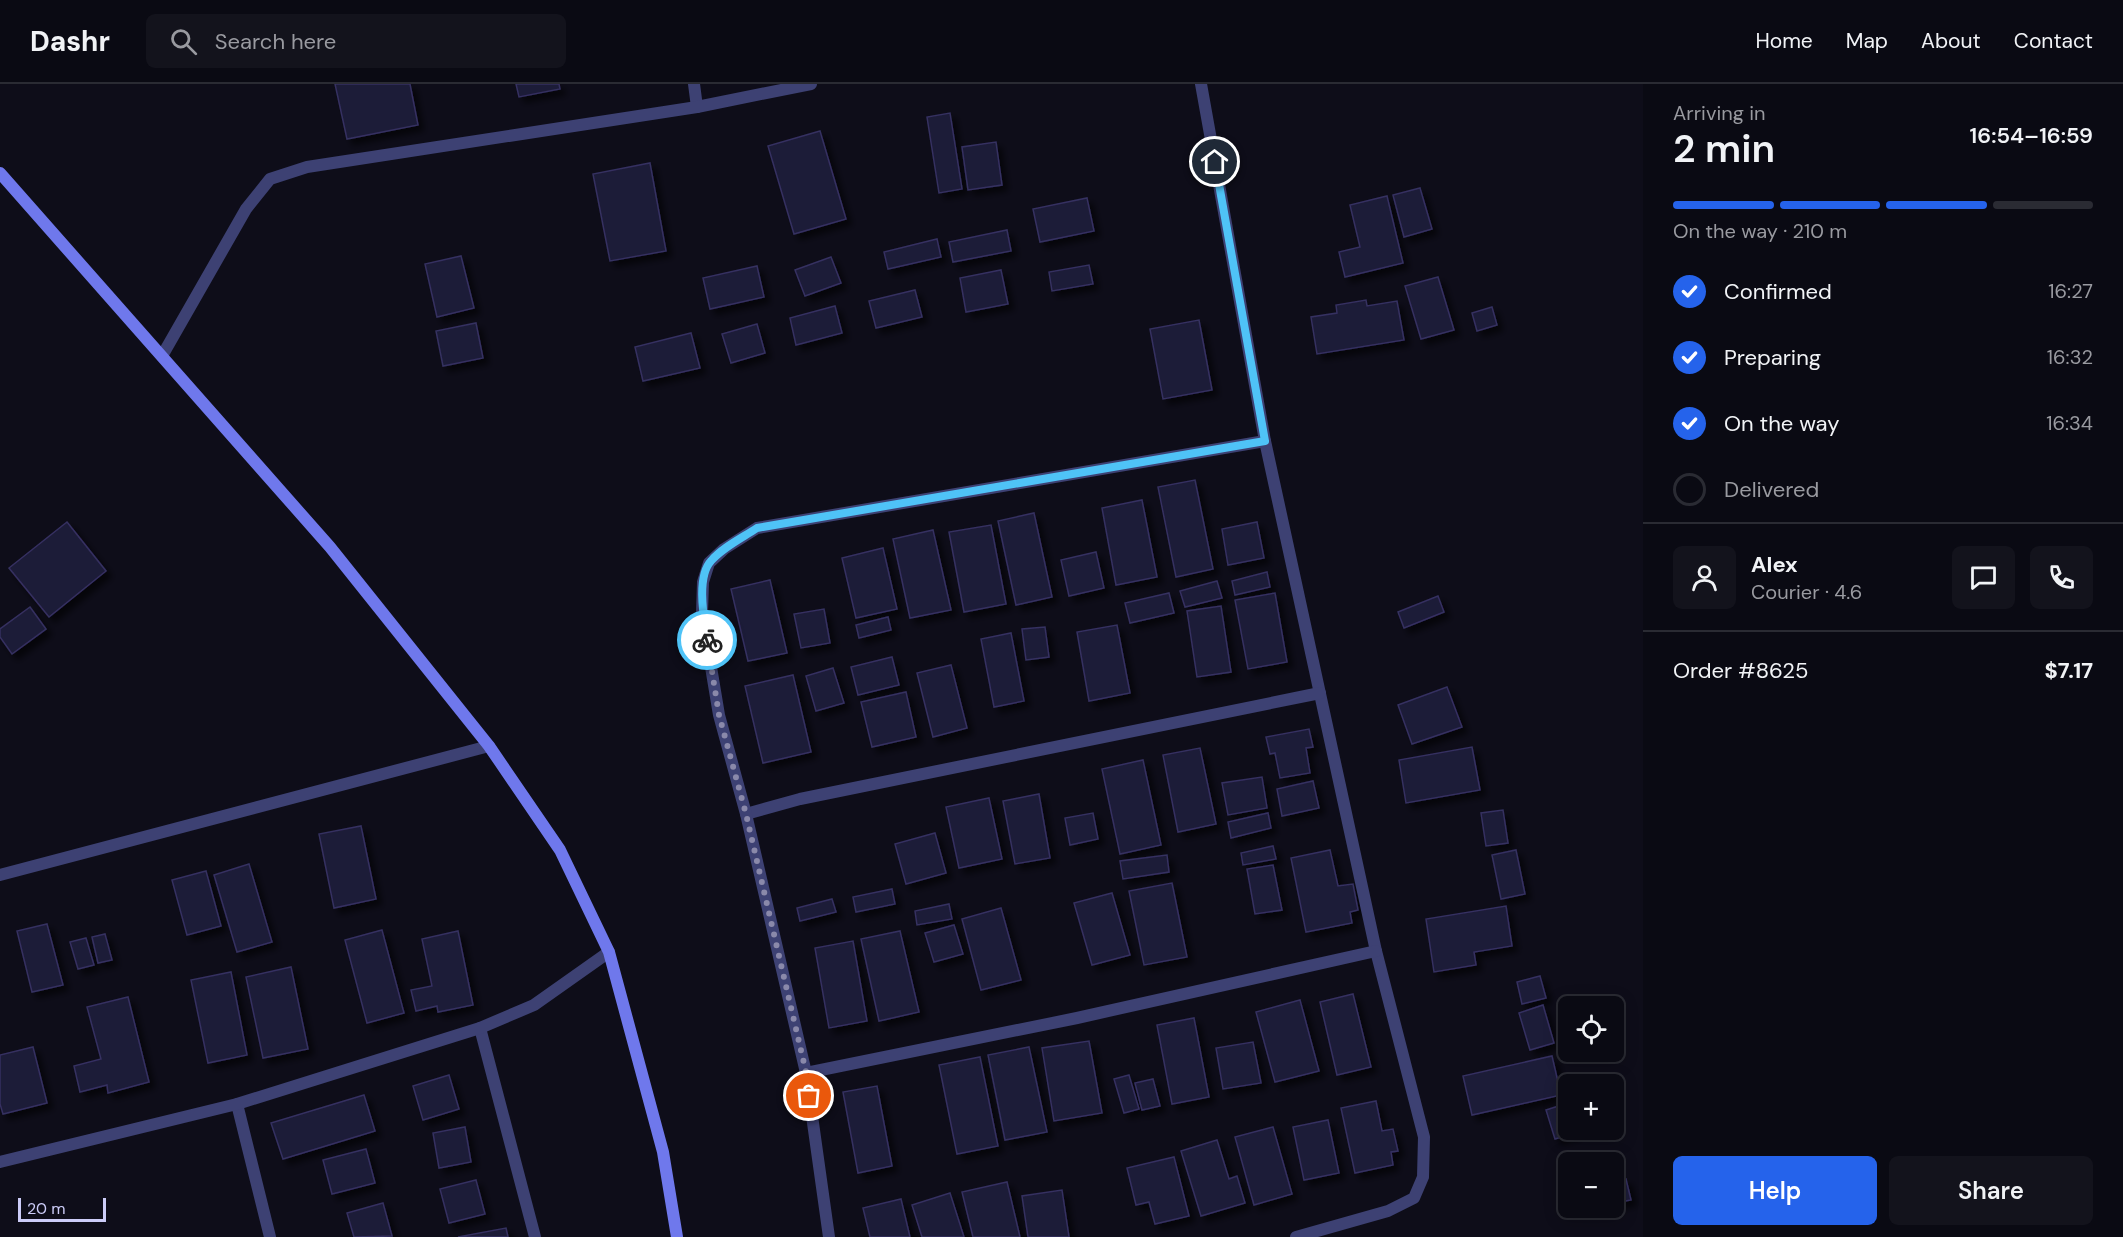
<!DOCTYPE html>
<html lang="en">
<head>
<meta charset="utf-8">
<style>
	:root { --surface:#0a0a13; --page:#13131c; --text:#f1f3f6; --muted:#999aa0; --line:#2a2b33; --accent:#2563eb }
	body { margin:0; font-family:"DM Sans",sans-serif; background:var(--page); color:var(--text); height:100vh; display:flex; flex-direction:column; font-size:22px; white-space:nowrap }
	* { box-sizing:border-box; margin:0 }
	p { font-size:20px; color:var(--muted) }
	.icon { flex:none; width:33px; height:33px; fill:none; stroke:currentColor; stroke-width:2; stroke-linecap:round; stroke-linejoin:round }
	.map { position:relative; flex:1; overflow:hidden }
	.details { display:flex; flex-direction:column; background:var(--surface); width:480px }
	.details>* { flex:none }
	.fabs { position:absolute; left:1558px; top:912px; display:grid; gap:12px }
	.fabs a { display:grid; place-items:center; width:66px; height:66px; border-radius:9px; background:var(--surface); box-shadow:0 3px 15px #0003,0 0 0 2px var(--line); font-size:30px }
	.scale { position:absolute; left:18px; bottom:15px; width:88px; box-sizing:border-box; padding-left:6px; border:3px solid #ccccf8; border-top:0; font-size:16px; line-height:21px; white-space:nowrap; color:#ccccf8; -webkit-text-stroke:4px #0e0d19; paint-order:stroke }
	.pin { position:absolute; display:grid; place-items:center; width:51px; height:51px; color:#fff; margin:-26px; border:3px solid #fff; border-radius:50%; box-shadow:0 2px 6px #0007 }
	.courier { position:absolute; display:grid; place-items:center; width:60px; height:60px; margin:-30px; border:4px solid #4fc3f7; border-radius:50%; background:#fff; color:#222; box-shadow:0 2px 8px #0007 }
	.headline em { font-style:normal; font-weight:600 }
	.headline div { display:flex; flex-direction:column-reverse }
	.headline { display:flex; align-items:center; justify-content:space-between; height:102px; padding:0 30px }
	h1 { font-size:39px; font-weight:600; line-height:45px }
	.bar { display:grid; grid-template-columns:repeat(4,1fr); gap:9px 6px; align-content:center; height:72px; padding:0 30px }
	.bar i { height:8px; border-radius:4px; background:var(--line) }
	.bar .selected { background:var(--accent) }
	.bar p { grid-column:span 4 }
	.line { display:flex; align-items:center; gap:15px; padding:0 30px; border-top:2px solid var(--line) }
	.line div { flex:1 }
	.round { display:grid; place-items:center; flex:none; width:63px; height:63px; border-radius:9px; background:var(--page) }
	ol { padding:0 30px; list-style:none }
	li { display:flex; align-items:center; gap:18px; height:66px }
	li p { margin-inline-start:auto }
	li .icon { padding:6px; border-radius:50%; background:var(--accent); color:#fff; stroke-width:4 }
	li:last-child { color:var(--muted) }
	li i { width:33px; height:33px; border:3px solid var(--line); border-radius:50% }
	.primary-button { display:flex; gap:12px; margin-top:auto; padding:12px 30px }
	.primary-button a { flex:1; height:69px; border-radius:9px; background:var(--accent); color:#fff; font-size:24px; font-weight:600; line-height:69px; text-align:center }
	.primary-button a+a { background:var(--page); color:var(--text) }
	header { display:flex; align-items:center; gap:36px; box-sizing:border-box; height:84px; padding:0 30px; background:var(--surface); border-bottom:2px solid var(--line) }
	header strong { font-size:28px }
	nav { display:flex; gap:33px; margin-inline-start:auto; font-size:21px }
	.search { width:420px; height:54px; background:var(--page); display:flex; align-items:center; gap:15px; box-sizing:border-box; padding:0 21px; border-radius:9px; color:var(--muted); font-size:22px }
	main { display:flex; flex:1; min-height:0 }
	.map>svg:first-child { display:block }
</style>
</head>
<body>
<header>
<strong>Dashr</strong>
<div class="search"><svg class="icon" aria-label="search" viewBox="0 0 24 24"><circle cx="10" cy="10" r="6"/><path d="M15 15l6 6"/></svg>Search here</div>
<nav><a>Home</a><a>Map</a><a>About</a><a>Contact</a></nav>
</header>
<main>
<div class="map">
<svg width="1643" height="1153" viewBox="0 0 1643 1153">
	<defs>
		<filter id="shadow"><feDropShadow dx="5.5" dy="5.5" stdDeviation="3" flood-color="#0009"/></filter>
	</defs>
	<rect width="100%" height="100%" fill="#0e0d19"/>
	<g fill="#1e1b38" stroke="#353061" stroke-width="1.5" filter="url(#shadow)">
		<polygon points="335,0 410,0 418,41 347,55"/>
		<polygon points="516,0 559,0 560,5 519,13"/>
		<polygon points="950,29 962,105 939,109 927,33"/>
		<polygon points="820,47 846,135 794,150 768,62"/>
		<polygon points="996,58 1002,101 968,106 962,63"/>
		<polygon points="650,79 666,167 610,177 593,90"/>
		<polygon points="1420,104 1432,145 1404,153 1393,111"/>
		<polygon points="1387,112 1403,179 1345,193 1339,168 1360,163 1350,121"/>
		<polygon points="1087,114 1094,147 1040,158 1033,125"/>
		<polygon points="1007,146 1011,167 953,178 949,158"/>
		<polygon points="937,155 941,173 888,185 884,168"/>
		<polygon points="461,172 474,224 437,233 425,180"/>
		<polygon points="831,173 841,199 805,212 795,186"/>
		<polygon points="1089,181 1093,200 1052,207 1049,188"/>
		<polygon points="757,182 764,213 710,225 703,194"/>
		<polygon points="1001,186 1008,220 966,228 960,194"/>
		<polygon points="1438,193 1454,246 1421,255 1405,202"/>
		<polygon points="915,206 922,233 876,244 869,217"/>
		<polygon points="1366,216 1367,222 1397,217 1404,256 1317,270 1311,233 1337,229 1336,221"/>
		<polygon points="835,222 842,249 796,261 790,234"/>
		<polygon points="1492,223 1497,241 1477,247 1472,229"/>
		<polygon points="1199,236 1212,306 1163,315 1150,245"/>
		<polygon points="476,239 483,274 443,282 436,247"/>
		<polygon points="757,240 765,269 731,279 722,250"/>
		<polygon points="691,249 700,284 643,297 635,263"/>
		<polygon points="1195,396 1213,485 1176,493 1158,403"/>
		<polygon points="1142,416 1157,493 1116,501 1102,424"/>
		<polygon points="1034,429 1052,513 1016,521 998,437"/>
		<polygon points="67,438 106,487 49,533 9,484"/>
		<polygon points="1257,438 1264,474 1228,481 1222,445"/>
		<polygon points="991,441 1006,520 964,528 949,448"/>
		<polygon points="933,446 951,526 910,534 893,455"/>
		<polygon points="883,464 897,525 856,534 842,474"/>
		<polygon points="1096,468 1104,504 1069,512 1061,476"/>
		<polygon points="1267,488 1270,503 1235,511 1232,497"/>
		<polygon points="770,496 787,569 748,577 731,505"/>
		<polygon points="1217,497 1222,514 1185,523 1180,507"/>
		<polygon points="1169,509 1174,529 1130,539 1125,519"/>
		<polygon points="1275,509 1287,578 1248,585 1235,516"/>
		<polygon points="1438,512 1444,528 1404,544 1398,528"/>
		<polygon points="1221,522 1231,588 1197,593 1187,527"/>
		<polygon points="30,523 46,545 12,570 0,553 0,545"/>
		<polygon points="824,525 830,559 801,564 794,530"/>
		<polygon points="888,533 891,546 859,554 856,541"/>
		<polygon points="1117,541 1130,609 1089,617 1077,548"/>
		<polygon points="1045,543 1049,573 1026,576 1022,545"/>
		<polygon points="1011,549 1024,617 994,623 981,555"/>
		<polygon points="892,573 899,601 858,611 851,583"/>
		<polygon points="951,581 967,644 933,653 917,589"/>
		<polygon points="833,584 844,619 816,627 806,592"/>
		<polygon points="793,591 811,668 763,679 745,602"/>
		<polygon points="1447,603 1462,643 1412,660 1398,621"/>
		<polygon points="906,608 916,653 872,663 861,618"/>
		<polygon points="1309,645 1313,663 1306,664 1310,689 1280,694 1275,669 1270,670 1266,653"/>
		<polygon points="1472,663 1480,706 1406,719 1399,676"/>
		<polygon points="1200,664 1216,740 1178,748 1163,671"/>
		<polygon points="1143,676 1161,761 1120,770 1102,685"/>
		<polygon points="1262,693 1267,724 1228,731 1222,699"/>
		<polygon points="1313,697 1319,724 1282,732 1277,705"/>
		<polygon points="1039,710 1050,774 1015,780 1003,717"/>
		<polygon points="989,714 1002,775 959,784 946,723"/>
		<polygon points="1503,726 1508,759 1486,762 1481,729"/>
		<polygon points="1093,729 1098,755 1070,761 1065,734"/>
		<polygon points="1268,729 1271,744 1231,754 1228,738"/>
		<polygon points="361,742 376,815 334,824 319,750"/>
		<polygon points="935,749 946,789 906,800 895,760"/>
		<polygon points="1273,762 1276,775 1243,781 1241,769"/>
		<polygon points="1330,766 1338,802 1353,800 1358,826 1350,828 1352,839 1306,848 1291,774"/>
		<polygon points="1516,766 1525,810 1501,815 1492,771"/>
		<polygon points="1167,771 1169,788 1123,795 1120,777"/>
		<polygon points="249,780 272,858 237,868 214,791"/>
		<polygon points="1273,781 1282,826 1255,830 1247,785"/>
		<polygon points="206,787 221,842 187,851 172,796"/>
		<polygon points="1172,799 1187,873 1144,881 1129,807"/>
		<polygon points="892,805 895,820 856,828 853,813"/>
		<polygon points="1112,809 1130,871 1092,881 1074,819"/>
		<polygon points="832,815 836,828 800,837 797,824"/>
		<polygon points="949,820 952,835 917,841 915,827"/>
		<polygon points="1506,822 1512,862 1474,868 1476,881 1434,888 1426,835"/>
		<polygon points="1001,824 1021,896 981,906 962,835"/>
		<polygon points="47,840 63,901 32,908 17,847"/>
		<polygon points="954,841 963,870 934,878 925,849"/>
		<polygon points="382,846 404,929 367,939 345,856"/>
		<polygon points="458,847 473,921 438,928 437,922 416,927 411,906 432,902 422,855"/>
		<polygon points="900,847 919,928 879,937 861,855"/>
		<polygon points="105,850 112,876 98,879 92,853"/>
		<polygon points="86,854 94,881 78,885 70,858"/>
		<polygon points="853,857 867,937 829,944 815,864"/>
		<polygon points="291,883 308,965 263,974 246,893"/>
		<polygon points="231,888 247,971 208,979 191,896"/>
		<polygon points="1540,892 1546,914 1522,920 1517,898"/>
		<polygon points="1353,910 1371,983 1337,991 1320,918"/>
		<polygon points="128,913 149,998 108,1009 107,1001 80,1008 74,982 101,975 87,923"/>
		<polygon points="1300,916 1319,987 1275,998 1256,928"/>
		<polygon points="1543,921 1554,959 1530,966 1519,929"/>
		<polygon points="1194,934 1209,1013 1172,1020 1157,941"/>
		<polygon points="1089,957 1102,1029 1054,1037 1042,964"/>
		<polygon points="1253,958 1261,999 1223,1005 1216,964"/>
		<polygon points="33,963 47,1019 3,1030 0,1020 0,971"/>
		<polygon points="1029,963 1047,1048 1005,1056 988,971"/>
		<polygon points="1552,972 1561,1011 1472,1031 1463,992"/>
		<polygon points="980,973 998,1062 957,1070 939,981"/>
		<polygon points="449,991 459,1025 423,1036 413,1002"/>
		<polygon points="1129,991 1139,1025 1124,1029 1114,995"/>
		<polygon points="1153,995 1160,1022 1142,1026 1135,999"/>
		<polygon points="877,1002 892,1082 858,1089 843,1008"/>
		<polygon points="364,1011 375,1047 283,1075 271,1039"/>
		<polygon points="1376,1017 1382,1047 1393,1045 1398,1067 1391,1068 1393,1081 1355,1089 1341,1024"/>
		<polygon points="1565,1020 1569,1032 1569,1046 1573,1046 1574,1049 1555,1055 1546,1026"/>
		<polygon points="1328,1036 1339,1089 1304,1096 1293,1043"/>
		<polygon points="465,1043 471,1078 439,1084 433,1049"/>
		<polygon points="1273,1043 1292,1110 1254,1121 1235,1053"/>
		<polygon points="1217,1056 1229,1095 1237,1092 1245,1119 1201,1132 1181,1067"/>
		<polygon points="366,1065 375,1099 332,1110 323,1076"/>
		<polygon points="1174,1073 1189,1132 1155,1140 1149,1118 1136,1121 1127,1084"/>
		<polygon points="1626,1095 1631,1116 1614,1119 1614,1098"/>
		<polygon points="476,1096 485,1130 449,1139 440,1105"/>
		<polygon points="1007,1098 1020,1153 973,1153 962,1108"/>
		<polygon points="1062,1106 1069,1153 1028,1153 1022,1112"/>
		<polygon points="950,1109 964,1153 922,1153 912,1121"/>
		<polygon points="901,1115 910,1153 870,1153 863,1124"/>
		<polygon points="383,1119 392,1152 354,1153 347,1129"/>
		<polygon points="506,1144 508,1153 458,1153"/>
	</g>
	<g fill="none" stroke-linecap="round" stroke-linejoin="round">
		<g stroke="#3d4173" stroke-width="12">
			<polyline points="694,0 697,23"/>
			<polyline points="1201,0 1265,357 1376,867 1424,1053 1423,1093 1414,1114 1388,1127 1296,1153"/>
			<polyline points="162,272 246,125 270,95 307,83 697,23 811,0"/>
			<polyline points="746,730 800,715 1320,609"/>
			<polyline points="0,791 489,662"/>
			<polyline points="480,944 535,1153"/>
			<polyline points="806,989 1077,934 1376,867"/>
			<polyline points="237,1020 270,1153"/>
			<polyline points="0,1078 237,1020 480,944 534,921 609,868"/>
			<polyline points="829,1153 806,989 746,730 719,631 702,529 703,498 709,479 724,465 757,444 1265,357"/>
		</g>
		<polyline stroke="#6f78ec" stroke-width="12" points="0,89 330,463 489,662 560,766 609,868 663,1068 677,1153"/>
	</g>
	<g fill="none" stroke-linecap="round" stroke-linejoin="round">
		<polyline stroke="#8a89aa" stroke-width="6" stroke-dasharray="0 10.8" points="707,556 719,631 746,730 806,988 809,1012"/>
		<path stroke="#4fc3f7" stroke-width="8" d="M707 556C704 535 696 493 711 477 723 463 742 454 757 444L1265 357 1215 78"/>
	</g>
</svg>
<div class="fabs">
<a><svg class="icon" aria-label="locate" viewBox="0 0 24 24"><circle cx="12" cy="12" r="6"/><path d="M12 2v4M12 18v4M2 12h4M18 12h4"/></svg></a>
<a>+</a>
<a>−</a>
</div>
<div class="scale">20 m</div>
<div class="pin" style="left:809px;top:1012px;background:#ea580c"><svg class="icon" aria-label="bag" viewBox="0 0 24 24"><path d="M5 8h14l-1 12H6zM9 8a3 3 0 0 1 6 0"/></svg></div>
<div class="pin" style="left:1215px;top:78px;background:#1f2937"><svg class="icon" aria-label="home" viewBox="0 0 24 24"><path d="M3 11l9-7 9 7M6 9v11h12V9"/></svg></div>
<div class="courier" style="left:707px;top:556px"><svg class="icon" aria-label="bike" viewBox="0 0 24 24"><circle cx="6" cy="16" r="4"/><circle cx="18" cy="16" r="4"/><path d="M6 16l4-8h5l3 8M10 8l3 8H6M13 5h3"/></svg></div>
</div>
<section class="details">
<div class="headline"><div><h1>2 min</h1><p>Arriving in</p></div><em>16:54–16:59</em></div>
<div class="bar"><i class="selected"></i><i class="selected"></i><i class="selected"></i><i></i><p>On the way · 210 m</p></div>
<ol>
<li><svg class="icon" aria-label="check" viewBox="0 0 24 24"><path d="M5 12l5 5 9-10"/></svg>Confirmed<p>16:27</p></li>
<li><svg class="icon" aria-label="check" viewBox="0 0 24 24"><path d="M5 12l5 5 9-10"/></svg>Preparing<p>16:32</p></li>
<li><svg class="icon" aria-label="check" viewBox="0 0 24 24"><path d="M5 12l5 5 9-10"/></svg>On the way<p>16:34</p></li>
<li><i></i>Delivered</li>
</ol>
<div class="line" style="height:108px"><a class="round"><svg class="icon" aria-label="person" viewBox="0 0 24 24"><circle cx="12" cy="8" r="4"/><path d="M4 21q1-7 8-7t8 7"/></svg></a><div><b>Alex</b><p>Courier · 4.6</p></div><a class="round"><svg class="icon" aria-label="chat" viewBox="0 0 24 24"><path d="M4 5h16v11H9l-5 4z"/></svg></a><a class="round"><svg class="icon" aria-label="phone" viewBox="0 0 24 24"><path d="M5 4h4l2 5-3 2q2 4 5 5l2-3 5 2v4C11 20 4 13 5 4z"/></svg></a></div>
<div class="line" style="height:78px"><div>Order #8625</div><b>$7.17</b></div>
<div class="primary-button"><a>Help</a><a>Share</a></div>
</section>
</main>
</body>
</html>
